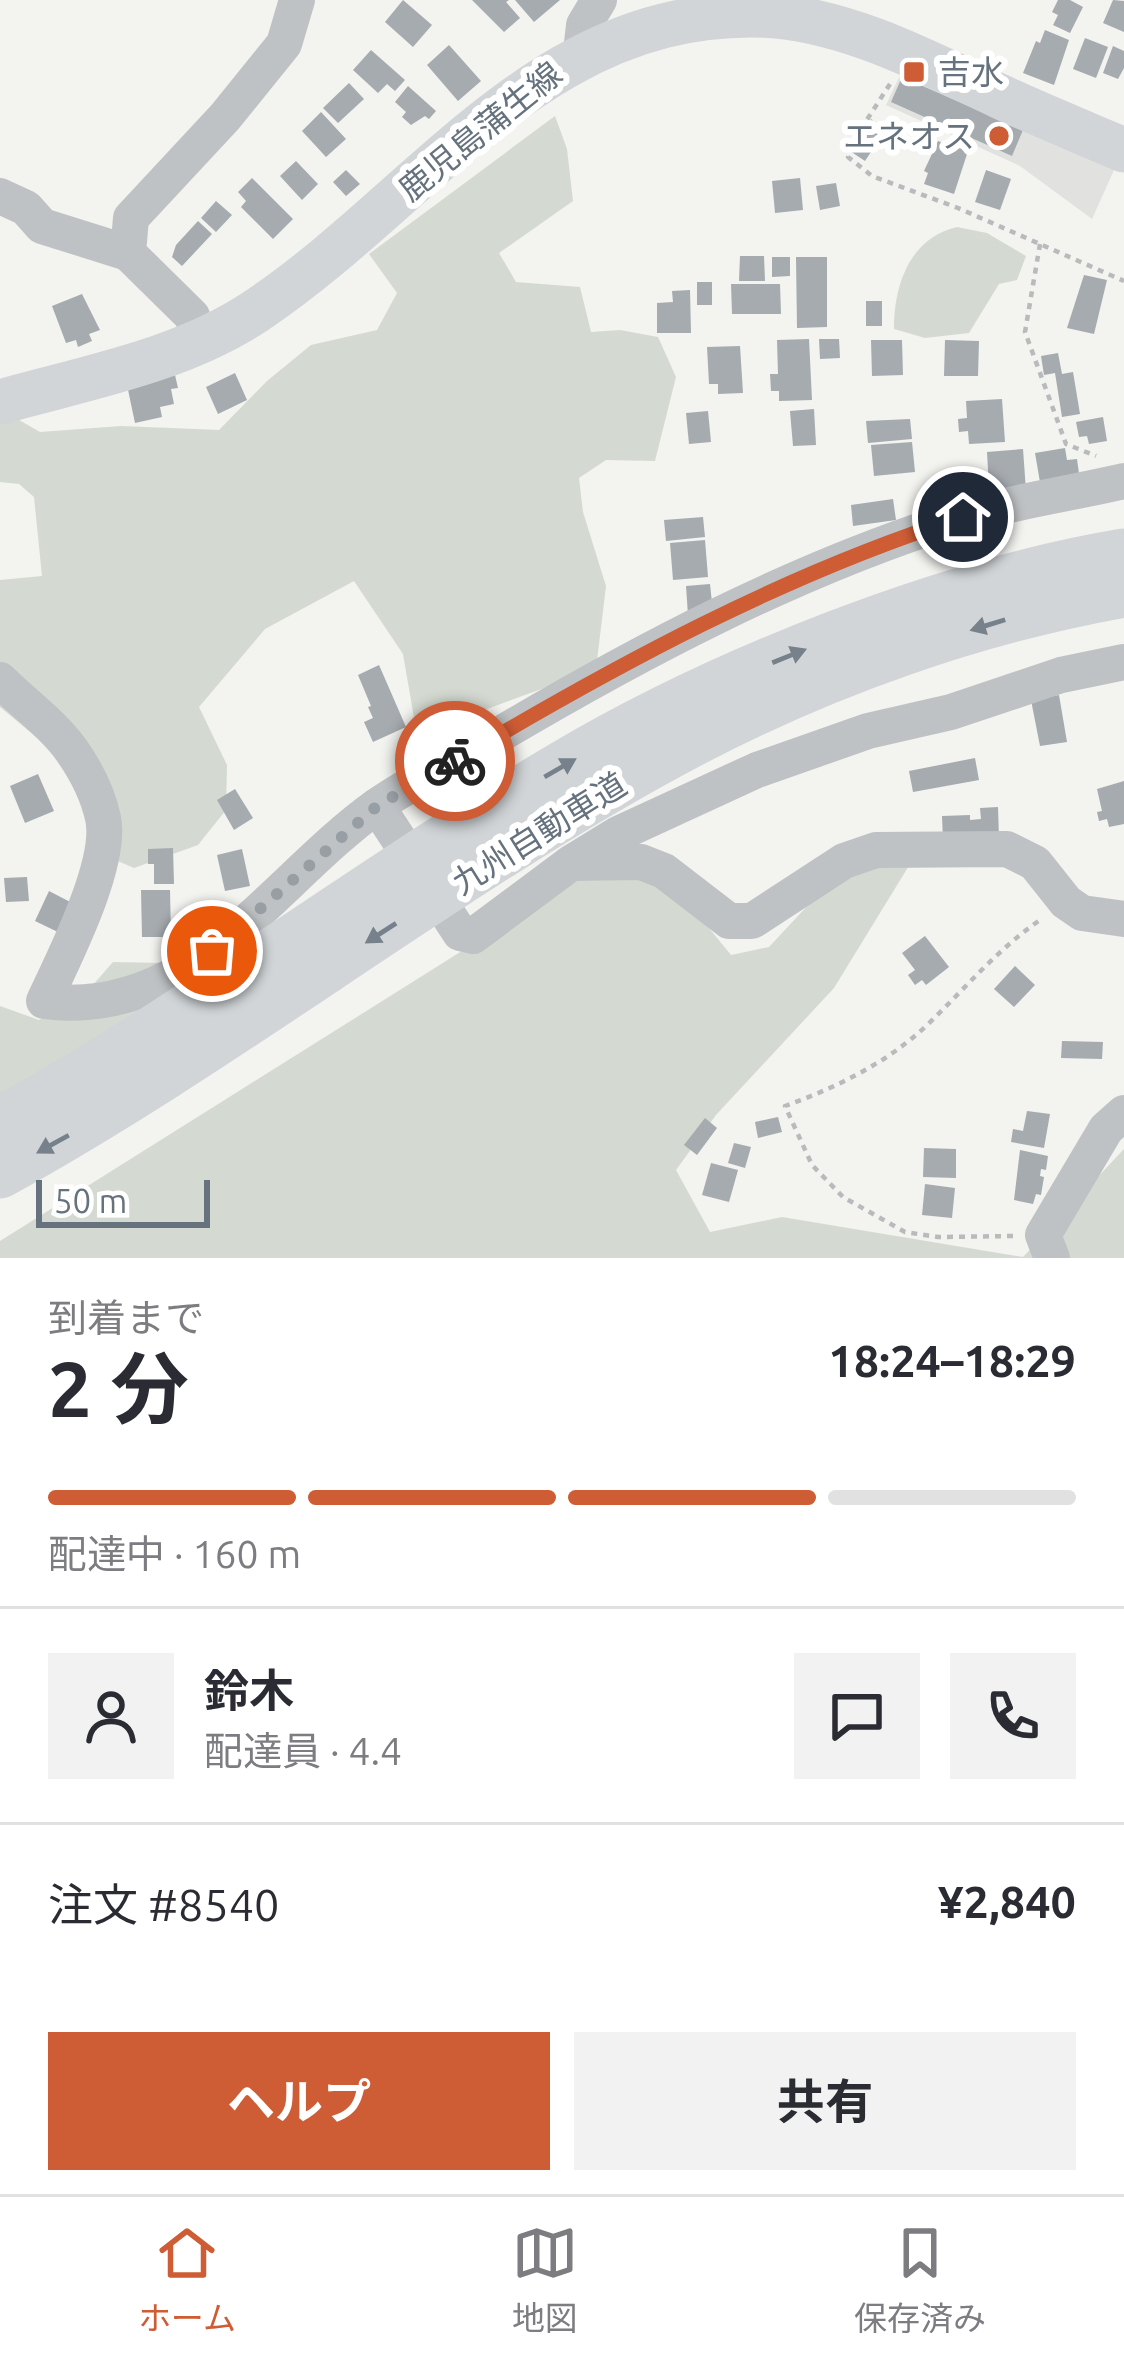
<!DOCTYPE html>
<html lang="ja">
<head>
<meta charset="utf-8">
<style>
	:root { --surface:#fff; --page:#f2f2f3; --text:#2b2b33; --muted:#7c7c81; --line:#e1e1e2; --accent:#ce5c35 }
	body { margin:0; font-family:Ubuntu,"Noto Sans JP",sans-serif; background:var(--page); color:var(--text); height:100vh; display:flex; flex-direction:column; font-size:45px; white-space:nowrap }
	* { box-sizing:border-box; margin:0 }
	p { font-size:39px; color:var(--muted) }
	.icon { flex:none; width:66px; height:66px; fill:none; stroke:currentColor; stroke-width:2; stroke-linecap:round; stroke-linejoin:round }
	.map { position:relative; height:1258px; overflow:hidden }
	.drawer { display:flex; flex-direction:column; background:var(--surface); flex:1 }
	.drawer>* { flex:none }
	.scale { position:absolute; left:36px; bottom:30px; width:174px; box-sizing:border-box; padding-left:12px; border:6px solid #66727d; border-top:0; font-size:33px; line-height:42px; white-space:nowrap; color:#66727d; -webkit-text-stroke:9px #fff; paint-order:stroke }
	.pin { position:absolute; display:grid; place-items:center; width:102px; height:102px; color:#fff; margin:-51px; border:6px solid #fff; border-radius:50%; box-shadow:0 3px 12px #0007 }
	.courier { position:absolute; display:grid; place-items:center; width:120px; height:120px; margin:-60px; border:9px solid #ce5c35; border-radius:50%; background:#fff; color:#222; box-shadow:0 3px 15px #0007 }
	.summary em { font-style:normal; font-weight:700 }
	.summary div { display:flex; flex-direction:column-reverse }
	.summary { display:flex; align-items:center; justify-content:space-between; height:204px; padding:0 48px }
	h1 { font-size:78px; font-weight:700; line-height:90px }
	.bar { display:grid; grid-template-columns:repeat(4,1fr); gap:18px 12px; align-content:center; height:144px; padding:0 48px }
	.bar i { height:15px; border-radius:9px; background:var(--line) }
	.bar .on { background:var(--accent) }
	.bar p { grid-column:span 4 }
	.line { display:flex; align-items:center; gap:30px; padding:0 48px; border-top:3px solid var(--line) }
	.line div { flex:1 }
	.round { display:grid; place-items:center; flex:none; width:126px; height:126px; border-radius:0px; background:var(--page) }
	.cta { display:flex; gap:24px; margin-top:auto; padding:24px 48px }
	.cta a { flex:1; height:138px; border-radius:0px; background:var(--accent); color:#fff; font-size:48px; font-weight:700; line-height:138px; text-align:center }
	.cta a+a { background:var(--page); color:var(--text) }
	.tabs { display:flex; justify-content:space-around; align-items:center; height:168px; border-top:3px solid var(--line); background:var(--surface); font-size:33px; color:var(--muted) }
	.tabs a { display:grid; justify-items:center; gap:6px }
	.tabs .on { color:var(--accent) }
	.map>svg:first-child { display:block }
</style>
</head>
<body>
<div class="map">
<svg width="1124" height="1258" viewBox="0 0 1124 1258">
	<rect width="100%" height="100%" fill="#f3f3f0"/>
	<polygon fill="#e1e2e0" points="902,71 1115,168 1092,219 1020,166 886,105"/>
	<g fill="#d4dad1">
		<polygon points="555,116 567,149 573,201 499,253 516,282 580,287 591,332 620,330 658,337 676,377 655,461 606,460 579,478 583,512 606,586 596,669 479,712 418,741 403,654 354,581 265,629 199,707 227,765 226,810 198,845 134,868 106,856 64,760 0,707 0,580 42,576 34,497 19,484 0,482 0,409 40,432 121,426 219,430 267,381 311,345 377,330 397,293 369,254"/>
		<path d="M957 227 987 233 1026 256 1017 280 999 284 969 333 925 338 894 329C894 286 909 238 957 227Z"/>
		<polygon points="910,864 834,988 716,1115 676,1170 710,1232 782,1217 1023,1257 1124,1149 1124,1258 0,1258 0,1241 599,865 677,889 731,955 769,947 825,887 865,867"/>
		<polygon points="113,962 212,964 0,1099 0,1006 39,1020 85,994"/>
	</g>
	<g fill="#a5abaf">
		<polygon points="403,0 432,25 413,47 385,22"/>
		<polygon points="472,0 509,0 506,2 520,18 504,32"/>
		<polygon points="515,0 560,0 534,22"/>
		<polygon points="1058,0 1070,0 1083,7 1070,33 1053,25 1058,15 1052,12"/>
		<polygon points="1113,0 1124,1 1124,32 1103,23"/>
		<polygon points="1045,30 1069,40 1054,85 1023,73 1036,41 1040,43"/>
		<polygon points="1085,38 1108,47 1096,78 1073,69"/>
		<polygon points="449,45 481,81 458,101 427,65"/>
		<polygon points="1113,46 1124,51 1124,68 1118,79 1103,73"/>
		<polygon points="371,50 405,80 395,91 387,84 378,93 353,70"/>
		<polygon points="902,77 1023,130 1012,156 891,102"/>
		<polygon points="349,83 364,99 338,123 323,108"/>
		<polygon points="408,86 436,111 429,119 425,116 411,125 402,117 406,112 395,102"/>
		<polygon points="321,112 346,139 326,157 302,131"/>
		<polygon points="871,119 886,129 865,161 850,151"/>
		<polygon points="938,141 968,151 954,194 924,184 928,173 924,171"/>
		<polygon points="296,161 318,184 302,200 280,176"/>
		<polygon points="346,170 360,184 346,196 333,182"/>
		<polygon points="986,170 1011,179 1000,210 975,202"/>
		<polygon points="252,178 293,219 273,239 241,207 246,201 238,192"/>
		<polygon points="800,178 803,210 775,213 772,181"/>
		<polygon points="836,183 840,206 820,210 816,186"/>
		<polygon points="216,201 232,215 216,232 201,218"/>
		<polygon points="198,221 212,234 182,266 172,257 176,245"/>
		<polygon points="740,256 764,256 765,281 739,281"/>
		<polygon points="772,257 790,257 790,276 772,277"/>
		<polygon points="796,257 827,257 827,327 797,328"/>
		<polygon points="1084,275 1107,280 1094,334 1067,328"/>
		<rect x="697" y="282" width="15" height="23"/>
		<polygon points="731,284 780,284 781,314 732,314"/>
		<polygon points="690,290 691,333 657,333 657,303 673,302 672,291"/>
		<polygon points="82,294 100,330 89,334 92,341 78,347 76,340 66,343 52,306"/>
		<rect x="866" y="301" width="16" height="25"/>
		<polygon points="809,339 812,400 779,401 779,391 771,391 770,374 778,374 777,340"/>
		<polygon points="819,339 839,339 840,358 820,359"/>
		<polygon points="871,340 902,340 903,375 872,376"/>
		<polygon points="945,340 979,341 978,376 944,376"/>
		<polygon points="740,346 743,393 718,394 718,384 709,384 707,347"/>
		<polygon points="1058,353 1062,374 1073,372 1080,414 1062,417 1055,373 1044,375 1041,356"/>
		<polygon points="235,373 247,400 218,414 206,387"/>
		<polygon points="175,375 178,388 171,389 174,404 160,407 162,417 135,423 127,385"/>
		<polygon points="1002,399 1005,442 969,444 968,431 959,432 958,419 967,418 966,401"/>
		<polygon points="814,409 816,445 793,446 790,411"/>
		<polygon points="708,411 711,442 689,444 686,413"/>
		<polygon points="1103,417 1107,441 1089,444 1087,436 1079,437 1076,422"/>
		<polygon points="910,419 912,439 868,443 866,421"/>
		<polygon points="912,442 915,472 874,476 871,445"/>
		<polygon points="1065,448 1067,460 1077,459 1080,481 1041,488 1035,453"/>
		<polygon points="1023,449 1026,491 1002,492 1001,487 989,488 987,452"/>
		<polygon points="893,499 896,520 853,526 851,505"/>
		<polygon points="703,517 705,537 666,541 664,520"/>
		<polygon points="705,540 708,577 673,580 670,543"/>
		<polygon points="710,584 713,612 688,615 686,586"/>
		<polygon points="379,665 406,727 373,742 364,722 373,718 368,707 371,706 358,675"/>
		<polygon points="1059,695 1067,742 1040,746 1031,700"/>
		<polygon points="975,758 979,780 913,792 909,771"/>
		<polygon points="38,774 54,811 25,823 10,786"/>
		<polygon points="1124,781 1124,824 1109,827 1107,819 1099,821 1097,812 1102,811 1097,789"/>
		<polygon points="235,789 253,818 234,830 217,800"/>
		<polygon points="998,807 999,839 943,841 942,816 970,815 970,820 981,819 980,808"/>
		<polygon points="173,848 174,884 154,884 154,864 148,864 148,849"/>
		<polygon points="242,849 250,886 225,891 217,855"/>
		<polygon points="27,877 29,901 6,902 4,878"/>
		<polygon points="141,890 170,890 171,937 142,937"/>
		<polygon points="49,891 76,905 62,934 35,921"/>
		<polygon points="925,936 949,967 926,985 922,980 915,985 908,975 915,970 902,953"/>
		<polygon points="1015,966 1035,985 1014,1007 994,989"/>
		<polygon points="1062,1041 1103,1042 1102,1059 1061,1058"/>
		<polygon points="1027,1111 1050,1114 1044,1148 1011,1142 1013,1129 1023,1131"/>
		<polygon points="778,1117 782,1132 758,1138 755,1122"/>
		<polygon points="705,1118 717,1128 697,1155 684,1145"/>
		<polygon points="734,1143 751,1147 745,1168 728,1163"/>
		<polygon points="924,1148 956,1149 956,1178 923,1177"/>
		<polygon points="1020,1150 1048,1156 1046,1170 1041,1169 1040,1176 1044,1177 1041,1195 1036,1194 1033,1204 1014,1200"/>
		<polygon points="711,1163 738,1170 729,1202 702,1195"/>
		<polygon points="925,1184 955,1188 952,1218 922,1215"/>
	</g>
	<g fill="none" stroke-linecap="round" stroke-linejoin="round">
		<g stroke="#b8babc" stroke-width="4.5" stroke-dasharray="6 6" stroke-linecap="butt">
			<polyline points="890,84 850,146 848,157 872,176 958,208 1124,281"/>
			<polyline points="1040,244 1025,332 1066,444 1096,456"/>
			<path d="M1013 1236 938 1237 905 1232 843 1197 812 1165 785 1106C835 1088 885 1064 925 1027 965 989 997 949 1043 918"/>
		</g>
		<g stroke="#bfc2c4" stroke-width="36">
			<polyline points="581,52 584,25 599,0"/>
			<polyline points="0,196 26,208 42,226 128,253"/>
			<polyline points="200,341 192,316 128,253 131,218 225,117 284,44 297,0"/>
			<path d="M0 680C23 703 54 725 72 751 86 771 98 795 103 818 113 863 63 960 44 1001 192 1020 271 882 377 806 411 782 451 763 487 742 635 654 791 571 955 519 1009 502 1069 494 1124 481"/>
			<polyline points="377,806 460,933 473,936 571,863 641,862 664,871 729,921 752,921 844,861 876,850 1007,849 1035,863 1066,902 1082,913 1124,919"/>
			<polyline points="574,861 618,834 757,770 868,731 951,712 1061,675 1124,662"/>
			<polyline points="1052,1258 1043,1235 1106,1129 1124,1113"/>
		</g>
		<path stroke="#d1d5d8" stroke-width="45" d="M0 402C85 378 181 361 256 311 428 196 545 0 777 16 856 24 928 63 999 96 1040 115 1082 132 1124 150"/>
		<g stroke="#d1d5d8" stroke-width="51">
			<path d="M0 1122C195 1015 371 879 563 766 720 673 944 584 1124 554"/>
			<path d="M0 1173C239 1041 453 867 695 740 827 671 977 618 1124 592"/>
		</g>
	</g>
	<defs><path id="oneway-solid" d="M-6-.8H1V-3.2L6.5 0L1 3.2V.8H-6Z" transform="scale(3)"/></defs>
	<g fill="#76818b">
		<use href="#oneway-solid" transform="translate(988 625) rotate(163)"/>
		<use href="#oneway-solid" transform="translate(789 656) rotate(-22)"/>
		<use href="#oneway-solid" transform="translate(560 768) rotate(-30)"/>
		<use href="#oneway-solid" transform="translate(381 933) rotate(147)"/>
		<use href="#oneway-solid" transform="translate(53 1144) rotate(151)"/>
	</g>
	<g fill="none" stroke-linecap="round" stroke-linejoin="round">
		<polyline stroke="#979fa5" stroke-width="12" stroke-dasharray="0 21.6" points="212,951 377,806 455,761"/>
		<path stroke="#ce5c35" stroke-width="15" d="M455 761C616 665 784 574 963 517"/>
	</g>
	<g fill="#ce5c35" stroke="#fff" stroke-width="4.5">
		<rect x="902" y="60" width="24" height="24" rx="6"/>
		<circle cx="999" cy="136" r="12"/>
	</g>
	<g text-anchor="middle" stroke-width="12" stroke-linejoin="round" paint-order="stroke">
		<g font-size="33" fill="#66727d" stroke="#fff" text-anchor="start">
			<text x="938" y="84">吉水</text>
			<text x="975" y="148" text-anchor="end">エネオス</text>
		</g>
		<g font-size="33" fill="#66727d" stroke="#fff">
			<text transform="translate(480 131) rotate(-39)" y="12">鹿児島蒲生線</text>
			<text transform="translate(539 833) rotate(-32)" y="12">九州自動車道</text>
		</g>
	</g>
</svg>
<div class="scale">50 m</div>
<div class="pin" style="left:212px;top:951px;background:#ea580c"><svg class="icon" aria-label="bag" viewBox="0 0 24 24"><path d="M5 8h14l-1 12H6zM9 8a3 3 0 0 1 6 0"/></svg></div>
<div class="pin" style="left:963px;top:517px;background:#1f2937"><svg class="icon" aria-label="home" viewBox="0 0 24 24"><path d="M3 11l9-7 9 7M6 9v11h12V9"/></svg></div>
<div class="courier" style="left:455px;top:761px"><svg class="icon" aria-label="bike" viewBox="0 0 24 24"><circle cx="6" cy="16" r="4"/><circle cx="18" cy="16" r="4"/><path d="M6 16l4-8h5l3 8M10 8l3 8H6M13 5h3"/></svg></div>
</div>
<section class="drawer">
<div class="summary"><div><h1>2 分</h1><p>到着まで</p></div><em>18:24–18:29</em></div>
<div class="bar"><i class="on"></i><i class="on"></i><i class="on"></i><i></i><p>配達中 · 160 m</p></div>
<div class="line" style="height:216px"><a class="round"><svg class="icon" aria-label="person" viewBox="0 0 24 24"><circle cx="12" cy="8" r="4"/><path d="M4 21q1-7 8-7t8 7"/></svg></a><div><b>鈴木</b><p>配達員 · 4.4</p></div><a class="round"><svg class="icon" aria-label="chat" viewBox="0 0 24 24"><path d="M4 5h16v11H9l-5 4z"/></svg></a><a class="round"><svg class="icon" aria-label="phone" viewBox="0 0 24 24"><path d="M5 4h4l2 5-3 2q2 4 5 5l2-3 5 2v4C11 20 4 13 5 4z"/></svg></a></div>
<div class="line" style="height:156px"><div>注文 #8540</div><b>¥2,840</b></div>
<div class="cta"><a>ヘルプ</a><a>共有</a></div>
</section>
<nav class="tabs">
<a class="on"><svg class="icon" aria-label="home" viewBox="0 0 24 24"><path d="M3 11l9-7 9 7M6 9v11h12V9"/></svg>ホーム</a>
<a><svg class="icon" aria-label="map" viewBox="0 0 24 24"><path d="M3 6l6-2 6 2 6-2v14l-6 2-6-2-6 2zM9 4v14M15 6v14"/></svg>地図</a>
<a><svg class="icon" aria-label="saved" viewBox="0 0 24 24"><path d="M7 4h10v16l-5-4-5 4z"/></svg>保存済み</a>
</nav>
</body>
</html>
